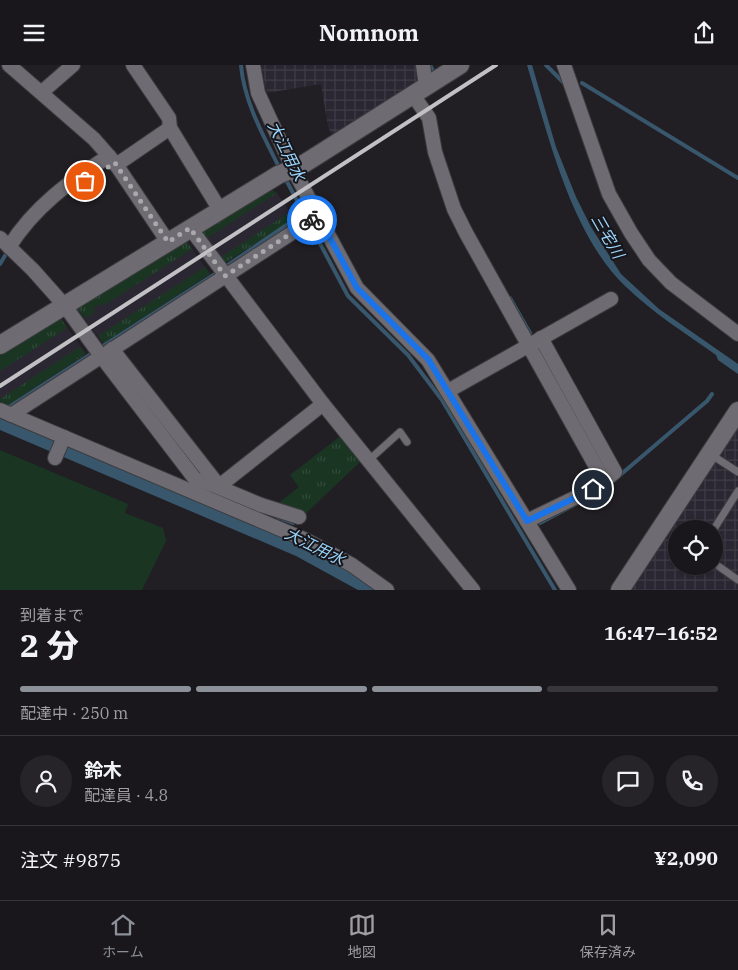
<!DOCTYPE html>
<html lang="ja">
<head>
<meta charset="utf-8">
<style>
	:root { --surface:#19171b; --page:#262428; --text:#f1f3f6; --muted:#9f9fa3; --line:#37363a; --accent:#8c9099 }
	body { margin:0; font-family:"IBM Plex Serif","Noto Sans JP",serif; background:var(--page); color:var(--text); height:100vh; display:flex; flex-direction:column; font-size:19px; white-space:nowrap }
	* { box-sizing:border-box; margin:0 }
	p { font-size:16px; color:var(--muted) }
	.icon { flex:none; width:28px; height:28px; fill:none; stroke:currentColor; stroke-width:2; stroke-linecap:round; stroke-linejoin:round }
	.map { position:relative; height:525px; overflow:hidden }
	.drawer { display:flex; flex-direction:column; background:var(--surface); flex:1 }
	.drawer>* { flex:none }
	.tools { position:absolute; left:668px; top:455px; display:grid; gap:10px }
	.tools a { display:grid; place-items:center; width:55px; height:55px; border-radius:50%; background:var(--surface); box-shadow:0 1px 4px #0004,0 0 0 1px var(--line); font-size:25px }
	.pin { position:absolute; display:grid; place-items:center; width:42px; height:42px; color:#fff; margin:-21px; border:2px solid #fff; border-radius:50%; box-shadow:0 1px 5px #0007 }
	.courier { position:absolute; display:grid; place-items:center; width:50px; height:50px; margin:-25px; border:4px solid #1a73e8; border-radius:50%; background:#fff; color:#222; box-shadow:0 1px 6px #0007 }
	.headline em { font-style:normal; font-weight:800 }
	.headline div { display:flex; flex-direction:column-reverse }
	.headline { display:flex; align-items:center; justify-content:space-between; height:85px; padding:0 20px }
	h1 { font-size:32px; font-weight:800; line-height:38px }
	.bar { display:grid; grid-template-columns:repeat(4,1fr); gap:8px 5px; align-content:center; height:60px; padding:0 20px }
	.bar i { height:6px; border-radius:4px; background:var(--line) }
	.bar .on { background:var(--accent) }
	.bar p { grid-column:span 4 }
	.line { display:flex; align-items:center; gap:12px; padding:0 20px; border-top:1px solid var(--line) }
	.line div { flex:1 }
	.round { display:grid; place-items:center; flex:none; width:52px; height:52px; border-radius:26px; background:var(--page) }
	header { display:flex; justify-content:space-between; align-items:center; height:65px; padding:0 20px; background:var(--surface); font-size:22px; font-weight:800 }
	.tab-bar { display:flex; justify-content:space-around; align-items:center; height:70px; border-top:1px solid var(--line); background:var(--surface); font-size:14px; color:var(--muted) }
	.tab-bar a { display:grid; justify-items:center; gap:2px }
	.tab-bar .on { color:var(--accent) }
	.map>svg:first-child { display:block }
</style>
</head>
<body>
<header><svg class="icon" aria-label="menu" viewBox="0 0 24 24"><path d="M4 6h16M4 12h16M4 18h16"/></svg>Nomnom<svg class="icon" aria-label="share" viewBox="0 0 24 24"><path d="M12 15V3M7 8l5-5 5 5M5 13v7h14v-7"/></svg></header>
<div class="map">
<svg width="738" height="525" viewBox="0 0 738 525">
	<defs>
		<pattern id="industrial-grid" width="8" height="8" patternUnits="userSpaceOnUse" patternTransform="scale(1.25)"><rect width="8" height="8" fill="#2b2732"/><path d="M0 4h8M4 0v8" fill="none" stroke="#403c46"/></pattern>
		<pattern id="grass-tufts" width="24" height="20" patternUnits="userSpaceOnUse" patternTransform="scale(1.25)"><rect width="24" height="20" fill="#1a3623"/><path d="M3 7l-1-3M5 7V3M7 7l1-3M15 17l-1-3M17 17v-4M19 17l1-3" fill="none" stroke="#304a39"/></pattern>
	</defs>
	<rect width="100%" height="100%" fill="#211f24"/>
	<g fill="#2b2732">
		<polygon points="268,122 277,128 290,147 291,156 225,198 201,165"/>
		<polygon points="186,175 210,209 103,278 76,242"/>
		<polygon points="60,252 86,289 0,336 0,291"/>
	</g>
	<g fill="url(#industrial-grid)" fill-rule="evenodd">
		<polygon points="261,0 416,0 420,17 333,72 328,62 321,19 267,28"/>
		<path d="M738 355V525H628ZM676 464H714V501H676Z"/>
	</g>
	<g fill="url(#grass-tufts)">
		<polygon points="268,122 277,128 207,173 201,165"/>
		<polygon points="290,147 291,156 225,198 221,192"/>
		<polygon points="186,175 192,184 103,241 101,238 93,243 95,247 85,253 76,242"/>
		<polygon points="205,202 210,209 104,278 98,271"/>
		<polygon points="60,252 67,263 0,306 0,291"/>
		<polygon points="80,282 86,289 7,341 0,336 0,334"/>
		<polygon points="342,370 362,395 304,450 276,440 299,422 290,410"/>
	</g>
	<polygon fill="#1a3623" points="0,385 128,439 125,448 163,463 166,476 142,525 0,525"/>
	<g fill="#38576c">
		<path d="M527 0H532L556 82 576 132 591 162 621 209 659 244 738 299V309L718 295 716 290C685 268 653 248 625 221 571 169 548 70 527 0Z"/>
		<polygon points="0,351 319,484 383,525 358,525 296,491 0,365"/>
	</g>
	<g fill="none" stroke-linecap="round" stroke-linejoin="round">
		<g stroke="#38576c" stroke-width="4">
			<path d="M241 0C244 37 264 72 280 104"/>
			<polyline points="430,0 432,4"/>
			<polyline points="546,0 566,20"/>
			<polyline points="582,18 738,113"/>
			<polyline points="285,113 348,231 408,290 442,335 555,525"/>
			<polyline points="0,199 6,189"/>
			<polyline points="225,202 291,157"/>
			<polyline points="510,233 530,268"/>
			<polyline points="103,281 215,209"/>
			<polyline points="9,342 91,289"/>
			<polyline points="619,411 707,336 712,329"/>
			<polyline points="277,452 293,458"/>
			<polyline points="540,458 602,425"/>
		</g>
		<g stroke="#3d3c40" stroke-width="9">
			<g id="service">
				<polyline points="710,389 738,407"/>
				<polyline points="369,395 400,367 407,377"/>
				<polyline points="714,464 738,426"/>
				<polyline points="714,498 738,515"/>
			</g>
		</g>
		<g stroke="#3d3c40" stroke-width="16">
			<g id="minor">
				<polyline points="9,0 94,74 115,98 168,177"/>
				<polyline points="133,0 169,53 170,63 220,145"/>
				<polyline points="253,0 258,28 293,104 357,223 428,295 569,525"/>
				<polyline points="423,0 426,21"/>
				<polyline points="564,0 609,129 631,168 649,195 671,218 738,269"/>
				<polyline points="42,27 73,0"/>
				<polyline points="413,30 429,53 435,87 454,144 466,168 604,416 593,424 527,456"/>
				<polyline points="116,100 170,63"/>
				<polyline points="190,163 323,339 473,525"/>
				<polyline points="0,173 33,205 65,241 101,291 195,414 218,422 323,339"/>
				<path d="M9 182C34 142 70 116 109 91"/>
				<polyline points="541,273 615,407 604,416"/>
				<polyline points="112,284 219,421"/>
				<polyline points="448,326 611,234"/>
				<polyline points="0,345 306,475 352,500 387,525"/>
				<polyline points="11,350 318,151"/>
				<polyline points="55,393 64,372"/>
				<polyline points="218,422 261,440 299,452"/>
			</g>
		</g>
		<g stroke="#3d3c40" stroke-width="20">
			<g id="tertiary">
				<polyline points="0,280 278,110 302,100 460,0"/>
				<polyline points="620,525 738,346"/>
			</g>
		</g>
		<use href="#service" stroke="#6e6c72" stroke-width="7"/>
		<use href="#minor" stroke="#6e6c72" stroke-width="14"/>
		<use href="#tertiary" stroke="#6e6c72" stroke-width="18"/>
		<polyline stroke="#c1c0c4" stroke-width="4" points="0,321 496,0"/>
	</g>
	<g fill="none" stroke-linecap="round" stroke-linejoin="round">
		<polyline stroke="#a9a8ac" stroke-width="5" stroke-dasharray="0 9" points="85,116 115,98 168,177 190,163 225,211 312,155"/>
		<polyline stroke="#1a73e8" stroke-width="6" points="312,155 318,151 357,223 428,294 527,456 593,424"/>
	</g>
	<g text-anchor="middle" stroke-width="4" stroke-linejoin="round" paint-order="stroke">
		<g font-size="16" font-style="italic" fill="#9ad4fb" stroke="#17161b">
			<text transform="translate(287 86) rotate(64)" y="6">大江用水</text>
			<text transform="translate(608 171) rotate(60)" y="6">三宅川</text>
			<text transform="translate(315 481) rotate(26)" y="6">大江用水</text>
		</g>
	</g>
</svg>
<div class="tools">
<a><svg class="icon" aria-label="locate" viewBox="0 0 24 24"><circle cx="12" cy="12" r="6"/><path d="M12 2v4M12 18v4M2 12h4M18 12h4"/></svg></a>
</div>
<div class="pin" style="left:85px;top:116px;background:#ea580c"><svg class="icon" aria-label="bag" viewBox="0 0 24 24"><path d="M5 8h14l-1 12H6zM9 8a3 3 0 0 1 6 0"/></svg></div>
<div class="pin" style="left:593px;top:424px;background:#1f2937"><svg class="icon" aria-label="home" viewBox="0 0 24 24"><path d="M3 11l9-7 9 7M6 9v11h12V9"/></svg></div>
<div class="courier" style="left:312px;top:155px"><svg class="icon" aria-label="bike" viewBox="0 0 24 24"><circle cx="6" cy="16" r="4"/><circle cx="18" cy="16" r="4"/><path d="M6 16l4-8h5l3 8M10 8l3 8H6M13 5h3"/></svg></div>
</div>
<section class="drawer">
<div class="headline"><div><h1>2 分</h1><p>到着まで</p></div><em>16:47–16:52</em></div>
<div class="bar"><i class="on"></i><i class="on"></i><i class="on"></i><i></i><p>配達中 · 250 m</p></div>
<div class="line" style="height:90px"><a class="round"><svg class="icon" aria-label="person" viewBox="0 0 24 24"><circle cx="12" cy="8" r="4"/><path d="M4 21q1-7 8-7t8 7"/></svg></a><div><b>鈴木</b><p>配達員 · 4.8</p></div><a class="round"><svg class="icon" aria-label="chat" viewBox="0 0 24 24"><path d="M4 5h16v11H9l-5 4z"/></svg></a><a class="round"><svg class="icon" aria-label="phone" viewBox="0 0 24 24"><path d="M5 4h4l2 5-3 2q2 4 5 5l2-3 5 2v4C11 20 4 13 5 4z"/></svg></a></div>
<div class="line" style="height:65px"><div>注文 #9875</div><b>¥2,090</b></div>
</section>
<nav class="tab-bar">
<a class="on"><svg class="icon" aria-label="home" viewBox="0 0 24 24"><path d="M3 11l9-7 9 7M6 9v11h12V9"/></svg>ホーム</a>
<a><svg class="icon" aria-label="map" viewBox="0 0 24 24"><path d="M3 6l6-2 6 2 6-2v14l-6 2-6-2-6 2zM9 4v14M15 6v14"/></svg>地図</a>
<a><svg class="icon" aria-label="saved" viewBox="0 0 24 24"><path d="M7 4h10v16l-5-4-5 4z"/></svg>保存済み</a>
</nav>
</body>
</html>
